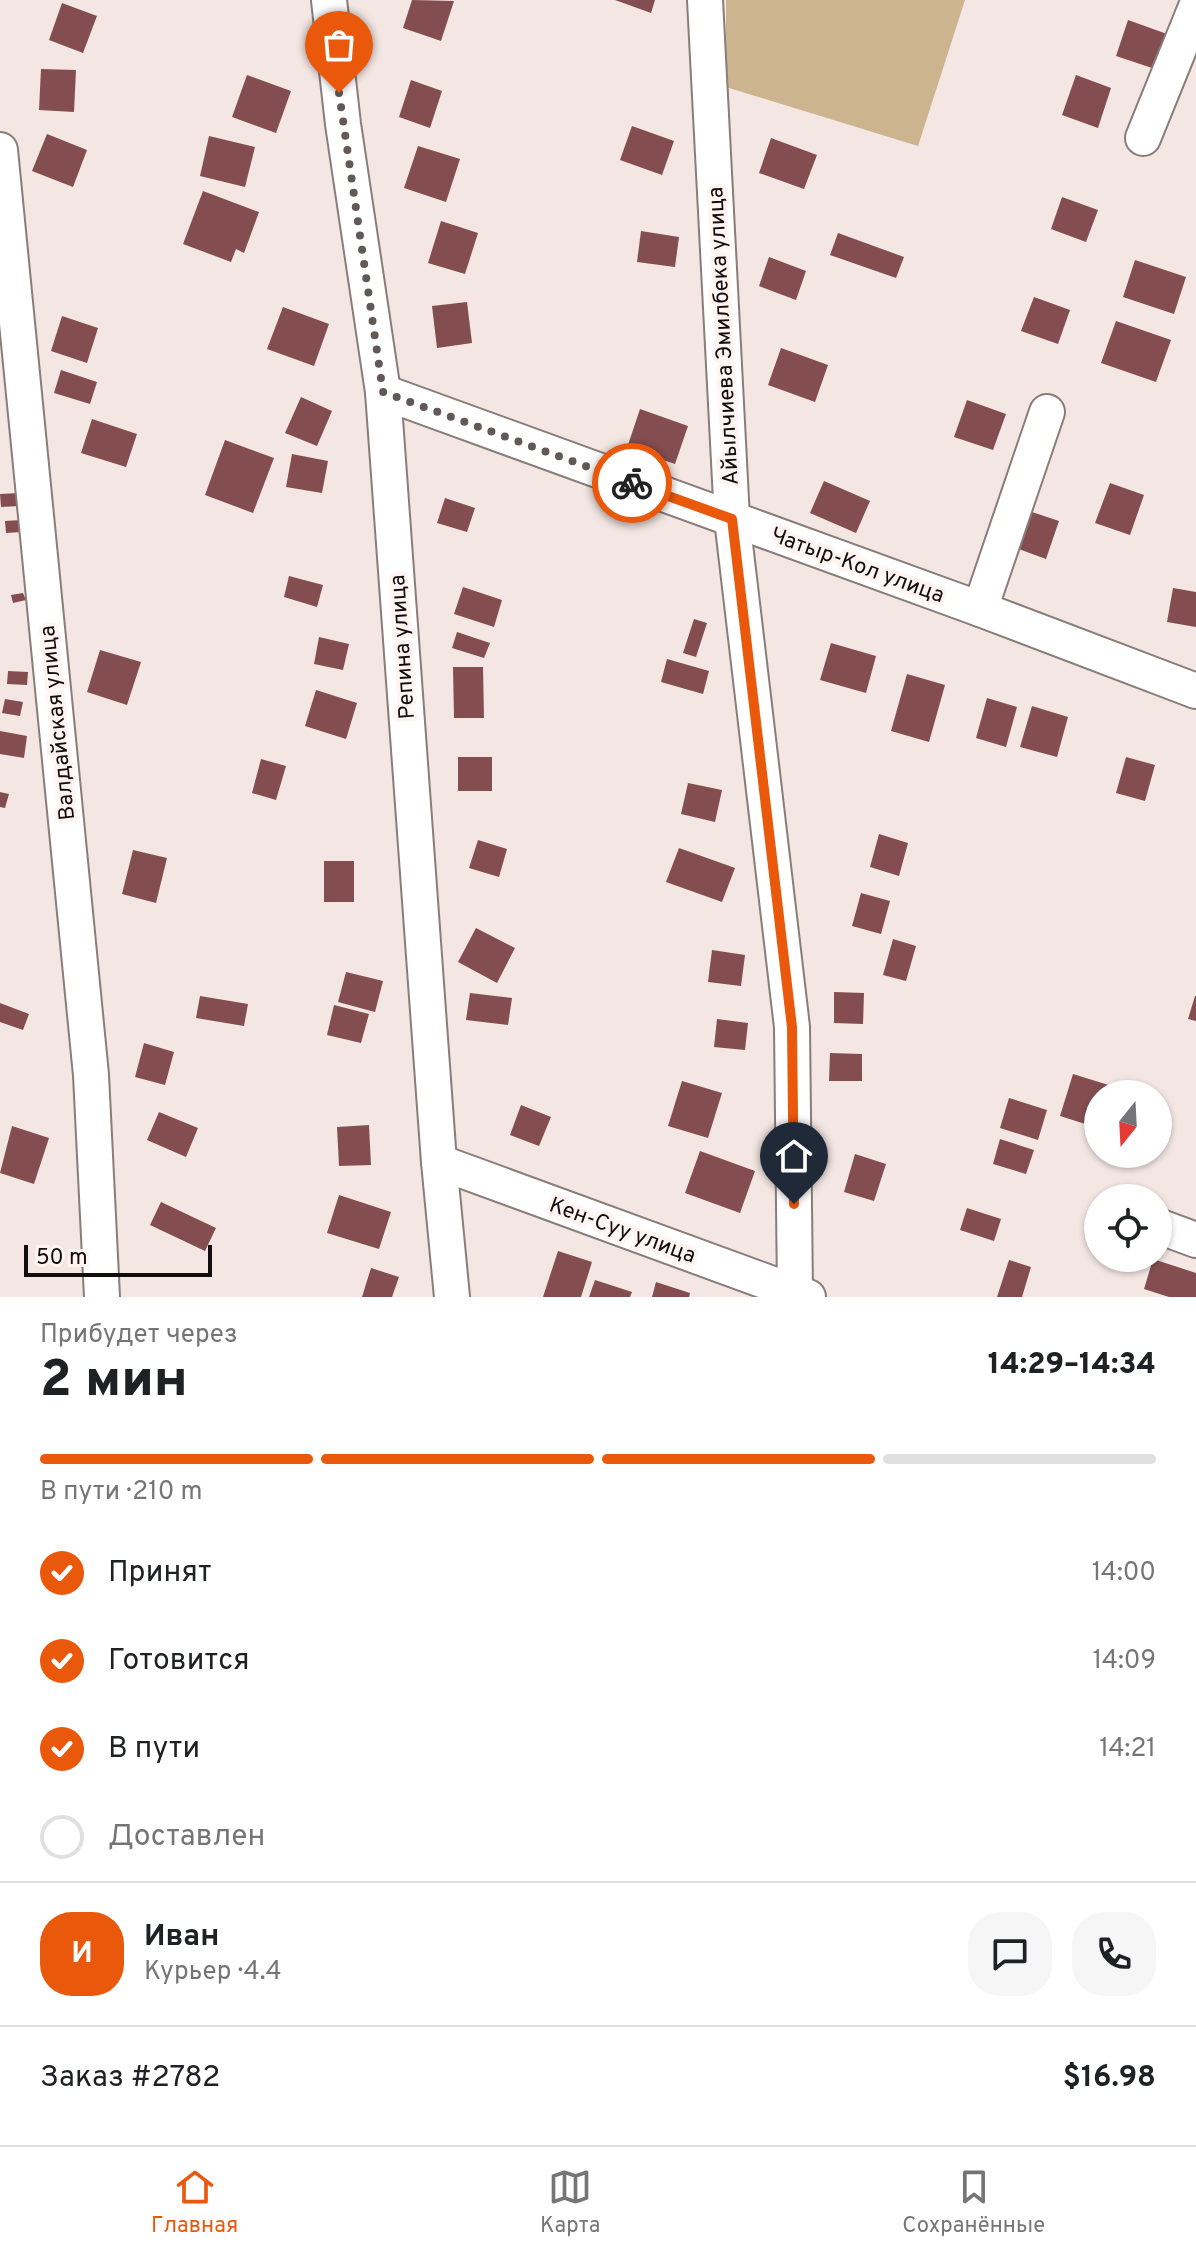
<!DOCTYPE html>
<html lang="ru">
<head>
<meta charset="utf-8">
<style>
	:root { --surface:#fff; --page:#f6f6f6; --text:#202124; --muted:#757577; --line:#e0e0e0; --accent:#ea580c }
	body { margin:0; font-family:Overpass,sans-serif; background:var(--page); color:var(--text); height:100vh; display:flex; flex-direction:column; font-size:30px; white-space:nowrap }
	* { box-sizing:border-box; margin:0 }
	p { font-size:26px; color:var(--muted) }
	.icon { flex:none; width:44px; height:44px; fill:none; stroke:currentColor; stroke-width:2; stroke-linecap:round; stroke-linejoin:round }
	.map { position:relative; height:1297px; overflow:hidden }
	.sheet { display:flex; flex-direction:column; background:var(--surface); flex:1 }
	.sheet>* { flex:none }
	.needle { width:52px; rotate:198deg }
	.buttons { position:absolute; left:1084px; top:1080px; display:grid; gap:16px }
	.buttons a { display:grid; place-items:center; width:88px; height:88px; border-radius:50%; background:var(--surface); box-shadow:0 2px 6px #0004; font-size:40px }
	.scale { position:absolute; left:24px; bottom:20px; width:188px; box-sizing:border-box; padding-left:8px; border:4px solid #110d0c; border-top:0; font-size:22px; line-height:28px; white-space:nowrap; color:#110d0c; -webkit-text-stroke:6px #fff4f1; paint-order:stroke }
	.pin { position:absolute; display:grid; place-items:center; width:68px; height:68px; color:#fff; margin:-82px -34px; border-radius:50% 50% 50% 0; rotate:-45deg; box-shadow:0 0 8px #0007 }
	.pin .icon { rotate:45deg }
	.courier { position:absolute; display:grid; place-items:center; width:80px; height:80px; margin:-40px; border:6px solid #ea580c; border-radius:50%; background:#fff; color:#222; box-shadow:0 2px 10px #0007 }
	.overview em { font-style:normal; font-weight:800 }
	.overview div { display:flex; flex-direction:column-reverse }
	.overview { display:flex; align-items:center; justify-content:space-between; height:136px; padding:0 40px }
	h1 { font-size:52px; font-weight:800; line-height:60px }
	.bar { display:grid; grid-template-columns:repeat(4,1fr); gap:12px 8px; align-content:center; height:96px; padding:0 40px }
	.bar i { height:10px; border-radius:6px; background:var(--line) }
	.bar .selected { background:var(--accent) }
	.bar p { grid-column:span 4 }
	.line { display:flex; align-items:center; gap:20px; padding:0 40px; border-top:2px solid var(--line) }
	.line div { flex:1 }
	.round { display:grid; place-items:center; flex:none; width:84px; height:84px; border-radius:32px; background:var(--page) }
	ol { padding:0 40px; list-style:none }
	li { display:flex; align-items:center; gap:24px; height:88px }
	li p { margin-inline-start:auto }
	li .icon { padding:8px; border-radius:50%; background:var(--accent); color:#fff; stroke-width:4 }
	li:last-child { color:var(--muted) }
	li i { width:44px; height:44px; border:4px solid var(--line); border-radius:50% }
	.menu { display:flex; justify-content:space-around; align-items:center; height:112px; border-top:2px solid var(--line); background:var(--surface); font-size:22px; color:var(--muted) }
	.menu a { display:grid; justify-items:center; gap:4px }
	.menu .selected { color:var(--accent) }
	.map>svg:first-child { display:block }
</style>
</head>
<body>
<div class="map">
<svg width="1196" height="1297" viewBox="0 0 1196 1297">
	<rect width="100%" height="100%" fill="#f3e6e3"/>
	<polygon fill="#ccb48e" points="726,0 965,0 918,146 726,87"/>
	<g fill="#844e51">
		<polygon points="412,0 454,1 441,41 403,28"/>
		<polygon points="615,0 655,0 651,13"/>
		<polygon points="62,3 97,16 83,53 49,40"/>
		<polygon points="1128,20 1167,34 1155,69 1116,56"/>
		<polygon points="41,69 76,70 74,112 39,110"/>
		<polygon points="247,75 291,91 276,133 232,117"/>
		<polygon points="1076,75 1111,88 1098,128 1062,115"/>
		<polygon points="411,80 442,91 430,128 399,117"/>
		<polygon points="632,126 674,141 662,175 620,160"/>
		<polygon points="47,134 87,150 73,187 32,171"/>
		<polygon points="209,136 255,147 245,187 200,176"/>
		<polygon points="771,138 817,155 804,189 759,173"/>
		<polygon points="418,146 460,159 446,202 404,188"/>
		<polygon points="203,191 259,212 244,253 236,249 231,262 183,244"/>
		<polygon points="1062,197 1098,210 1086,242 1051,229"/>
		<polygon points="441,221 478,233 465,274 428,263"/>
		<polygon points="641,231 679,237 675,267 637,262"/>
		<polygon points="838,233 904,257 896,278 830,255"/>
		<polygon points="769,257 806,271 796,300 759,286"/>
		<polygon points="1135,260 1186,277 1174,314 1123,297"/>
		<polygon points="1034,297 1070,310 1058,344 1021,331"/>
		<polygon points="467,302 472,343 437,348 432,306"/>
		<polygon points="283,307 329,324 314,366 267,349"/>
		<polygon points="62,316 98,328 87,363 51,351"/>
		<polygon points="1116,321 1171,340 1156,382 1101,363"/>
		<polygon points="781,348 828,365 815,402 768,385"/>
		<polygon points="61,370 97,382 90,404 54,393"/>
		<polygon points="301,397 332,411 317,446 285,433"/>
		<polygon points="967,400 1006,414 993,450 954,437"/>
		<polygon points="640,409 688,426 675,464 627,448"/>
		<polygon points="92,419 137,434 126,467 81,453"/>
		<polygon points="225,440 274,458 253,513 205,495"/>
		<polygon points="292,454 328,461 322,493 286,487"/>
		<polygon points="824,481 870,501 856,533 810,513"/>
		<polygon points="1110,483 1144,495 1130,535 1095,523"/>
		<polygon points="19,493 20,506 1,507 0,494"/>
		<polygon points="445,498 475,508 467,532 437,523"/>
		<polygon points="1026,510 1059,521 1046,559 1013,547"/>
		<polygon points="21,520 22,532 6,533 5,521"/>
		<polygon points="289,576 323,585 317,607 284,597"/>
		<polygon points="463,587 502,600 494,627 454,614"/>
		<polygon points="1173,588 1196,592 1196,627 1167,622"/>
		<polygon points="23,593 26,600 13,603 11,595"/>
		<polygon points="694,619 707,623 696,657 683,653"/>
		<polygon points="457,632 490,643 484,658 452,648"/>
		<polygon points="319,637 349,644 343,670 314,664"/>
		<polygon points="831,643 876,656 866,693 820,680"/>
		<polygon points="100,650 141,662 127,705 87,692"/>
		<polygon points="667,659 709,671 703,694 661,682"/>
		<polygon points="453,667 483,667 484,718 454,718"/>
		<polygon points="8,671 28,672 27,685 7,684"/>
		<polygon points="907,674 945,685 929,742 891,731"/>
		<polygon points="316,690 357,703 346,739 305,726"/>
		<polygon points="987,698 1017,707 1006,747 976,738"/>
		<polygon points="5,699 23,702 20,716 2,713"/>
		<polygon points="1032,706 1068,717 1057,757 1020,747"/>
		<polygon points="0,731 27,736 24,758 0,754"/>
		<rect x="458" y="757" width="34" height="34"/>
		<polygon points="1126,757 1155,765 1145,801 1116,793"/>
		<polygon points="261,759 286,766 276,800 252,793"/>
		<polygon points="688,783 722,790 715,822 681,814"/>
		<polygon points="0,792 9,794 5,808 0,807"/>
		<polygon points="879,834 908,843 899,876 870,867"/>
		<polygon points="478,840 507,849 499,877 469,868"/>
		<polygon points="679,848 735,868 722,902 666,882"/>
		<polygon points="133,850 167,858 156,903 122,894"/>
		<rect x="324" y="861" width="30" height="41"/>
		<polygon points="861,893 890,901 881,934 852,926"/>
		<polygon points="476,928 515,948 497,983 458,962"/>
		<polygon points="893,939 916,946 906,981 883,975"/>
		<polygon points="712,950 745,955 741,986 708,982"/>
		<polygon points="346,972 383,981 375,1012 338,1002"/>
		<polygon points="834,992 864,993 863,1024 834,1023"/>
		<polygon points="470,993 512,998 508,1025 466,1020"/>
		<polygon points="200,996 248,1004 244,1026 196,1018"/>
		<polygon points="1195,996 1196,996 1196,1021 1188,1019"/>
		<polygon points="0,1003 29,1014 23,1030 0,1022"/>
		<polygon points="334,1005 369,1014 361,1043 327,1035"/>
		<polygon points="717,1019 748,1023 745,1050 714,1047"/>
		<polygon points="144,1043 174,1052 165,1085 135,1077"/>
		<polygon points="830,1053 862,1054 862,1081 829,1081"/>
		<polygon points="1073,1074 1115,1087 1113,1094 1098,1094 1098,1128 1060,1116"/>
		<polygon points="682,1081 722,1093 708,1138 668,1126"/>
		<polygon points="1009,1098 1047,1110 1038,1140 1000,1128"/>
		<polygon points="521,1105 551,1117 539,1146 510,1135"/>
		<polygon points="159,1112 198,1128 186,1157 147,1140"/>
		<polygon points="369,1125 371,1165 339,1166 337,1127"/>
		<polygon points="12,1126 49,1138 34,1184 0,1173"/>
		<polygon points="1000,1139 1034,1150 1026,1174 993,1164"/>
		<polygon points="700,1151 755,1171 740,1213 685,1193"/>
		<polygon points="855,1154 886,1164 874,1201 844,1192"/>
		<polygon points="339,1195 391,1212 379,1249 327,1233"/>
		<polygon points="161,1202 216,1228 205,1251 150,1225"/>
		<polygon points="967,1208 1001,1219 994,1241 960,1230"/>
		<polygon points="558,1251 592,1262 581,1297 543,1297"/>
		<polygon points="1153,1259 1196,1273 1196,1297 1169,1297 1144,1289"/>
		<polygon points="1009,1260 1031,1267 1022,1297 997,1297"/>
		<polygon points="371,1268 399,1277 392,1297 362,1297"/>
		<polygon points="595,1280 632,1292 630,1297 589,1297"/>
		<polygon points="656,1282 690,1293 689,1297 652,1297"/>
	</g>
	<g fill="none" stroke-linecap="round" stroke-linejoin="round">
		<g stroke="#887d79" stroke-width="38">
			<g id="minor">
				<polyline points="329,0 343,124 383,392 439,1162 452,1297"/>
				<polyline points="705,0 732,519 792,1027 795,1292"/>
				<polyline points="1143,138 1196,7"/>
				<polyline points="0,150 91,1075 102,1297"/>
				<polyline points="383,392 980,609 1196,691"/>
				<polyline points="980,609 1047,412"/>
				<polyline points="439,1162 808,1297"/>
				<polyline points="1158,1226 1196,1240"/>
			</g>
		</g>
		<use href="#minor" stroke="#fff" stroke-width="34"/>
	</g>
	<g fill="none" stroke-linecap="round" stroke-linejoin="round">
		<polyline stroke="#605957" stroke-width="8" stroke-dasharray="0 14.4" points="339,93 383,392 632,483"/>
		<polyline stroke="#ea580c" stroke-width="10" points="632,483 732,519 792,1027 794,1204"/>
	</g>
	<g text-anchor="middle" stroke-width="8" stroke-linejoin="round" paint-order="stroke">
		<g font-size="22" fill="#110d0c" stroke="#fff4f1">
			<text transform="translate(722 336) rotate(-93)" y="8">Айылчиева Эмилбека улица</text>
			<text transform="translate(858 564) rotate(20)" y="8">Чатыр-Кол улица</text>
			<text transform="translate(401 647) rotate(-94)" y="8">Репина улица</text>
			<text transform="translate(56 723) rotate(-96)" y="8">Валдайская улица</text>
			<text transform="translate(623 1229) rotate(20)" y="8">Кен-Суу улица</text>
		</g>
	</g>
</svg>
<div class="buttons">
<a><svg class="needle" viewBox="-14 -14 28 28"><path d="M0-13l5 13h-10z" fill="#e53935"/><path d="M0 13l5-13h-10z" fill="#757577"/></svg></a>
<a><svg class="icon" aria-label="locate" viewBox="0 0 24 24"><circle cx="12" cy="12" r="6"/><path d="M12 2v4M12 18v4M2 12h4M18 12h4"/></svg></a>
</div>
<div class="scale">50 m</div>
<div class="pin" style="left:339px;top:93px;background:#ea580c"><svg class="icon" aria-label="bag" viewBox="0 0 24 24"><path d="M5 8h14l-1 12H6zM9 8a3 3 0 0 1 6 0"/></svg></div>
<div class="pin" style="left:794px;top:1204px;background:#1f2937"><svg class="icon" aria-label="home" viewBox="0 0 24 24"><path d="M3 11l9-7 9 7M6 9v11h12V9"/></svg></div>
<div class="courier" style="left:632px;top:483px"><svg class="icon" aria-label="bike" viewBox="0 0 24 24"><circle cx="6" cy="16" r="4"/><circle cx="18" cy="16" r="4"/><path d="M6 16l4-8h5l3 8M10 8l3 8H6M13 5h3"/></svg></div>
</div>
<section class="sheet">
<div class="overview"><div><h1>2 мин</h1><p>Прибудет через</p></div><em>14:29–14:34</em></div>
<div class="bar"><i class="selected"></i><i class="selected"></i><i class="selected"></i><i></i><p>В пути · 210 m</p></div>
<ol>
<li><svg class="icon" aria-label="check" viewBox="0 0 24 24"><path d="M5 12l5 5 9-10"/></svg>Принят<p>14:00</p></li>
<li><svg class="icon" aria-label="check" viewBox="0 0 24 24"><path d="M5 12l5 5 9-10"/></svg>Готовится<p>14:09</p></li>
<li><svg class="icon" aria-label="check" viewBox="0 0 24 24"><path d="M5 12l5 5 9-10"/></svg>В пути<p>14:21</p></li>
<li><i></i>Доставлен</li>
</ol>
<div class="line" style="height:144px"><b class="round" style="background:var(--accent);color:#fff">И</b><div><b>Иван</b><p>Курьер · 4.4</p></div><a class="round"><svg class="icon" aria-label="chat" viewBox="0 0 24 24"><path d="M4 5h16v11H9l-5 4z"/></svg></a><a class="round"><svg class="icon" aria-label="phone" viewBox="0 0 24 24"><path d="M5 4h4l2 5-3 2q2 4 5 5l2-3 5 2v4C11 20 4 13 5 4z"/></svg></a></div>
<div class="line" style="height:104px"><div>Заказ #2782</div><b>$16.98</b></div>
</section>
<nav class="menu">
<a class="selected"><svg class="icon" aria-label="home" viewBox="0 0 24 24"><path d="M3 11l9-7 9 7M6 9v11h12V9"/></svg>Главная</a>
<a><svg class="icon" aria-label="map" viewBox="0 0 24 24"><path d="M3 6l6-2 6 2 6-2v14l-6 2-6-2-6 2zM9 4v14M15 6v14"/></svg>Карта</a>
<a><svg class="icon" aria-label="saved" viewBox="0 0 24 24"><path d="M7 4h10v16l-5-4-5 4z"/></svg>Сохранённые</a>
</nav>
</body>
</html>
